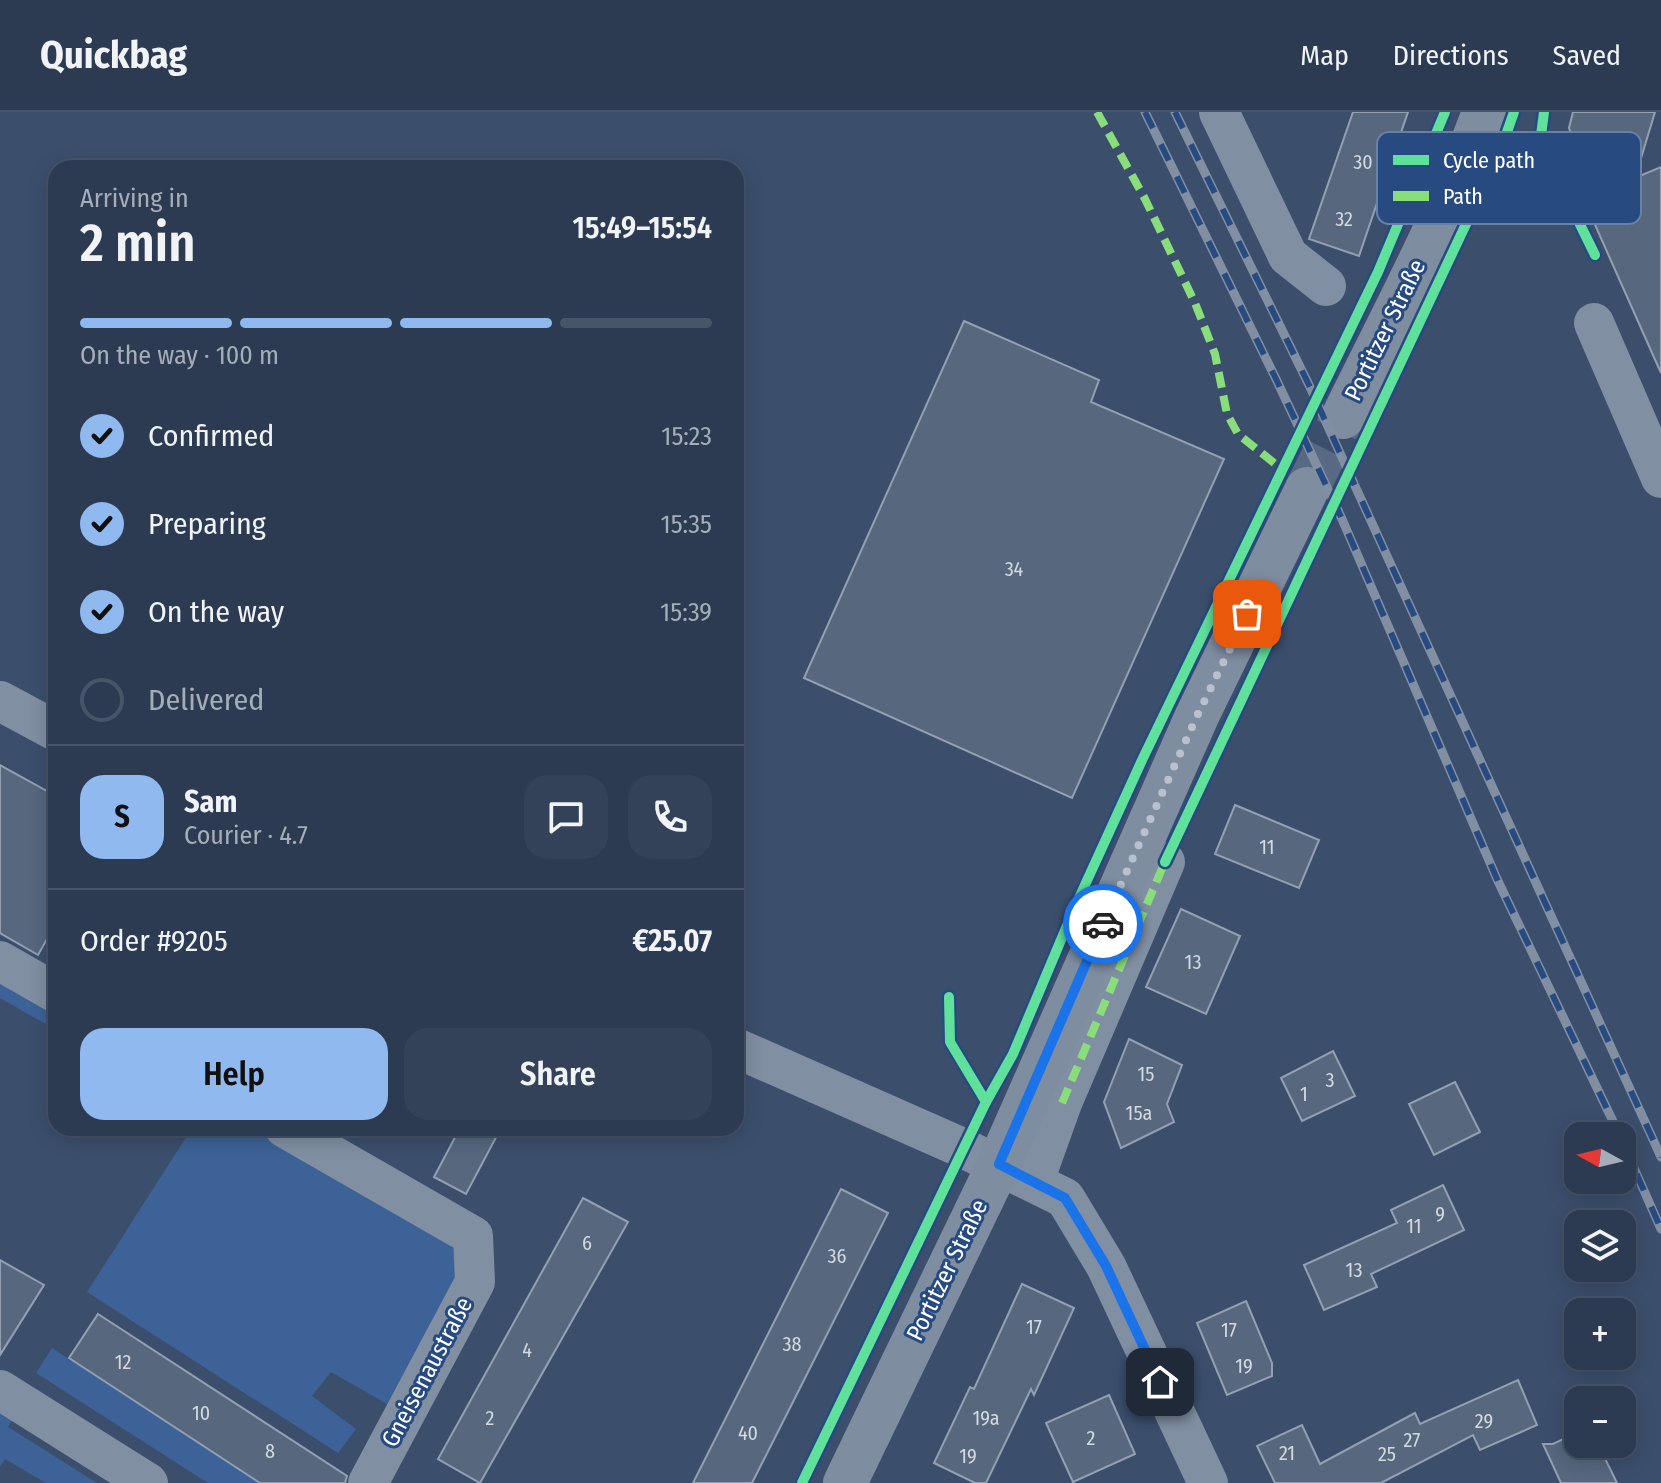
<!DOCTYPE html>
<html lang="en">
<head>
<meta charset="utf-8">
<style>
	:root { --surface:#2c3b52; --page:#344259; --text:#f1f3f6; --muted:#a6adb8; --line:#485569; --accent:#90b9f0 }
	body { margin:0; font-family:"Fira Sans Condensed",sans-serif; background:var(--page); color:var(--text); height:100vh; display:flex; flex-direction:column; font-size:30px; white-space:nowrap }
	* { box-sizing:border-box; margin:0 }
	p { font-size:26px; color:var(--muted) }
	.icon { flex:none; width:44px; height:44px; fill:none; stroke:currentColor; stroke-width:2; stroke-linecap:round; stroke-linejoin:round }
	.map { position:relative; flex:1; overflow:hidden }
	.sheet { position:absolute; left:48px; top:48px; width:696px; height:976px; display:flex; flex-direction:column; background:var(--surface); border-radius:24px; box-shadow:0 4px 20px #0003,0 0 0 2px var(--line) }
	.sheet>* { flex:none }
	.needle { width:52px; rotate:278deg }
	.tools { position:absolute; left:1564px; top:1010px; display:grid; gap:16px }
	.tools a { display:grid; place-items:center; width:72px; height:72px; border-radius:16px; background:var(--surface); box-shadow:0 4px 20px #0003,0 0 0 2px var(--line); font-size:40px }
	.pin { position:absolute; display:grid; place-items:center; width:68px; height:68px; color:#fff; margin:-34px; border-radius:16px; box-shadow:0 4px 12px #0006 }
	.courier { position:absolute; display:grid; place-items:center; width:80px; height:80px; margin:-40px; border:6px solid #1a73e8; border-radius:50%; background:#fff; color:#222; box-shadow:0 2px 10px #0007 }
	.headline em { font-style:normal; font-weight:600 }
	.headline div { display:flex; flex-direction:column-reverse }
	.headline { display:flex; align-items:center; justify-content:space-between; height:136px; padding:0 32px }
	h1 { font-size:52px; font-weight:600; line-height:60px }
	.bar { display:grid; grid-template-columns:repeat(4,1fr); gap:12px 8px; align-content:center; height:96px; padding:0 32px }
	.bar i { height:10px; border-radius:6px; background:var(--line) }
	.bar .current { background:var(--accent) }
	.bar p { grid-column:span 4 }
	.line { display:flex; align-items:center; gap:20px; padding:0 32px; border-top:2px solid var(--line) }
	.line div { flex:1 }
	.round { display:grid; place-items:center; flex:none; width:84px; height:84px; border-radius:24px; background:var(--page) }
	ol { padding:0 32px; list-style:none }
	li { display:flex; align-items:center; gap:24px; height:88px }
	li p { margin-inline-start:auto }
	li .icon { padding:8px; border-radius:50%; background:var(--accent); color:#111; stroke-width:4 }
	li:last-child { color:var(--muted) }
	li i { width:44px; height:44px; border:4px solid var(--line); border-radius:50% }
	.action { display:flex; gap:16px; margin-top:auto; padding:16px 32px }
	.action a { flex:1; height:92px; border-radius:24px; background:var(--accent); color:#111; font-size:32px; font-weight:600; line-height:92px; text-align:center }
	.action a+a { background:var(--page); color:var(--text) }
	header { display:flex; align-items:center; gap:48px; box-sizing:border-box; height:112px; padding:0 40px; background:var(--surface); border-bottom:2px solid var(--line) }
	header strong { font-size:38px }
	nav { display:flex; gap:44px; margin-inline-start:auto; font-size:28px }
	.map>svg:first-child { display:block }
</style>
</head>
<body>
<header>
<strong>Quickbag</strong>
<nav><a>Map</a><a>Directions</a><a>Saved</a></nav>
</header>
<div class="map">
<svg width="1661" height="1371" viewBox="0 0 1661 1371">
	<rect width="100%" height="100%" fill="#3b4f6d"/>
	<g fill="#3c6297">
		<polygon points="0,866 56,898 56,918 0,886"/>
		<polygon points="192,1016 259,1016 449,1132 459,1142 459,1162 387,1292 331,1260 312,1284 356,1317 338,1341 87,1180"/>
		<polygon points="52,1236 69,1247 260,1371 208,1371 36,1261"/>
		<polygon points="0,1299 12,1308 8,1315 97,1371 46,1371 5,1347 0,1355"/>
	</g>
	<g fill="#56677e" stroke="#94a0b2" stroke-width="2">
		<polygon points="1353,0 1408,0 1359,144 1309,127"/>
		<polygon points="1573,0 1655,0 1635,66 1661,55 1661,261 1584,88 1595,83 1569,16"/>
		<polygon points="964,209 1099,268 1091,290 1224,347 1072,686 804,566"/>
		<polygon points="0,653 56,684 56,811 38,843 0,821"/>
		<polygon points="1235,693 1319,728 1299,776 1215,742"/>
		<polygon points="1181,797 1240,824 1206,902 1146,875"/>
		<polygon points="1129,927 1182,953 1167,992 1174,1010 1121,1036 1104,990"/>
		<polygon points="1333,939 1355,984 1302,1009 1281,966"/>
		<polygon points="1455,970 1480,1020 1434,1043 1409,992"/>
		<polygon points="460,1016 501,1016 466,1082 434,1065"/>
		<polygon points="1443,1073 1464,1118 1371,1162 1377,1175 1324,1198 1304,1153 1397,1111 1391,1098"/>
		<polygon points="841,1077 888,1101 799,1278 752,1371 693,1371"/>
		<polygon points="583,1086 628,1110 480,1371 438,1347"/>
		<polygon points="0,1148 44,1173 0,1243"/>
		<polygon points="1022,1172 1074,1196 1034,1283 1031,1277 986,1371 975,1371 934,1351 970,1275 974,1277"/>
		<polygon points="1246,1189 1272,1251 1272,1264 1227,1283 1197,1211"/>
		<polygon points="98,1202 347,1364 345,1371 260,1371 69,1246"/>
		<polygon points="1518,1268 1537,1313 1480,1338 1473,1323 1381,1371 1275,1371 1257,1334 1302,1313 1320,1352 1415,1301 1420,1312"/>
		<polygon points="1109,1283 1135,1342 1073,1370 1046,1311"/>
		<polygon points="1578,1320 1578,1332 1598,1332 1617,1371 1561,1371 1543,1332 1553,1332"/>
	</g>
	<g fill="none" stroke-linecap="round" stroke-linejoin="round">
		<polyline stroke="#586983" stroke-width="44" stroke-dasharray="44 22" stroke-linecap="butt" points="1307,377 1343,305"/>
		<g stroke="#818fa3" stroke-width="40">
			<polyline points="1219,0 1288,144 1326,174"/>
			<polyline points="1594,211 1661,366"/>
			<polyline points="0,589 56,619"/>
			<polyline points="0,849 56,881"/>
			<polyline points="736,936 965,1037 1065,1086 1106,1154 1208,1371"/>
			<polyline points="285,1016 473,1124 475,1170 368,1371"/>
			<polyline points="1034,1069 1062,991 1165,750"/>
			<polyline points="0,1278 148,1371"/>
		</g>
		<g stroke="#7f8da1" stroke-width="44">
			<path d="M1343 305C1392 205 1446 105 1484 0"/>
			<polyline points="845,1371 999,1052 1197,604 1307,377"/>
		</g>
		<g stroke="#828fa3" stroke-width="9">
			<g id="rail">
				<polyline points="1145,0 1276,267 1342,407 1497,767 1620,1024"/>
				<polyline points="1175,0 1309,273 1661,1045"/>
				<polyline points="1622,1029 1661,1117"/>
			</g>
		</g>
		<use href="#rail" stroke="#274b81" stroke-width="6" stroke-dasharray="18" stroke-linecap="butt"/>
		<g stroke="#8add7b" stroke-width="8" stroke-dasharray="16 8" stroke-linecap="butt">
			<polyline points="1097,0 1145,87 1195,191 1215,242 1227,302 1238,322 1283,358"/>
			<polyline points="1559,68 1585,56"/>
			<polyline points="1569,89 1597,75"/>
			<polyline points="1062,991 1167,745"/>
		</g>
		<g stroke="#274b81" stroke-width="15">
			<g id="cycleway">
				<polyline points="1544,0 1540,31 1595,143"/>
				<polyline points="1165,750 1500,40 1514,0"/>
				<polyline points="949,885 950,930 986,990"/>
				<polyline points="802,1371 986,990 1013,942 1074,797 1143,646 1378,160 1445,0"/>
			</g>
		</g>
		<use href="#cycleway" stroke="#60e19b" stroke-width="10"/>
	</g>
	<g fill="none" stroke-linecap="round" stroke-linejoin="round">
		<polyline stroke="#bac1cc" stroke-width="8" stroke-dasharray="0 14.4" points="1103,812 1197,604 1247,502"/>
		<polyline stroke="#1a73e8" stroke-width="10" points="1103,812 999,1052 1065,1086 1106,1154 1160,1270"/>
	</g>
	<g text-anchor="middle" stroke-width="6" stroke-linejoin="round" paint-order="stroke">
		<g font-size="20" fill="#d5d9df">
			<text x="1363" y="57">30</text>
			<text x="1344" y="114">32</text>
			<text x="1014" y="464">34</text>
			<text x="1267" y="742">11</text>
			<text x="1193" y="857">13</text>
			<text x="1146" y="969">15</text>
			<text x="1330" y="975">3</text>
			<text x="1304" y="989">1</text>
			<text x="1139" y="1008">15a</text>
			<text x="1440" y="1109">9</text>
			<text x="1414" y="1121">11</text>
			<text x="587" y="1138">6</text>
			<text x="837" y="1151">36</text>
			<text x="1354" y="1165">13</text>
			<text x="1034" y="1222">17</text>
			<text x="1229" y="1225">17</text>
			<text x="792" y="1239">38</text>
			<text x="527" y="1245">4</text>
			<text x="123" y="1257">12</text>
			<text x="1244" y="1261">19</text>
			<text x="201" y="1308">10</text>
			<text x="490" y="1313">2</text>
			<text x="986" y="1313">19a</text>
			<text x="1484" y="1316">29</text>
			<text x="748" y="1328">40</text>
			<text x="1091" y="1333">2</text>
			<text x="1412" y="1335">27</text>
			<text x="270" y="1346">8</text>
			<text x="1287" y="1348">21</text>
			<text x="1387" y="1349">25</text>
			<text x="968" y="1351">19</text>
		</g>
		<g font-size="24" fill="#fff" stroke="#274b81">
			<text transform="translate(1385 218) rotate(-64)" y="8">Portitzer Straße</text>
			<text transform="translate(947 1158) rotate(-64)" y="8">Portitzer Straße</text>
			<text transform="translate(427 1260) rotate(-62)" y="8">Gneisenaustraße</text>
		</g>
	</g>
	<rect x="1377" y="20" width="264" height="92" rx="12" fill="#274b81" stroke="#6881a7" stroke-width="2"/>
	<rect x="1393" y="43" width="36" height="10" fill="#60e19b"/>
	<rect x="1393" y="79" width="36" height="10" fill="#8add7b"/>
	<g font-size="22" fill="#fff">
		<text x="1443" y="56">Cycle path</text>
		<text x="1443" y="92">Path</text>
	</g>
</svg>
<div class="tools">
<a><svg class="needle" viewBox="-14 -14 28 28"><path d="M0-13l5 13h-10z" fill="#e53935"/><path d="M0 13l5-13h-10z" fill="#a6adb8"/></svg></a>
<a><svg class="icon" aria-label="layers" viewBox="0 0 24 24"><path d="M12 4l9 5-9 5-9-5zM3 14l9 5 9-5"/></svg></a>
<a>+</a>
<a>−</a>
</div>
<div class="pin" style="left:1247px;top:502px;background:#ea580c"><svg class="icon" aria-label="bag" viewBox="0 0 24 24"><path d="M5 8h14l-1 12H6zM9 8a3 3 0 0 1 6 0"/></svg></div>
<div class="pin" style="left:1160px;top:1270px;background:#1f2937"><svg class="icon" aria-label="home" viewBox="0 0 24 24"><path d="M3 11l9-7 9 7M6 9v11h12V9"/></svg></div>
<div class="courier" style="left:1103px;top:812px"><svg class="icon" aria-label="car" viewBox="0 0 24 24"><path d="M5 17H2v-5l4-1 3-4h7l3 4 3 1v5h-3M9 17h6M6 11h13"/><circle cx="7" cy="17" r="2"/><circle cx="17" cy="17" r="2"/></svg></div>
<section class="sheet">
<div class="headline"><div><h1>2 min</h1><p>Arriving in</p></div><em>15:49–15:54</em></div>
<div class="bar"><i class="current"></i><i class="current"></i><i class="current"></i><i></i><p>On the way · 100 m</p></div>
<ol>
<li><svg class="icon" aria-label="check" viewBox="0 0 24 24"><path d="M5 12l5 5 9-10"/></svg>Confirmed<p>15:23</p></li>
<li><svg class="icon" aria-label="check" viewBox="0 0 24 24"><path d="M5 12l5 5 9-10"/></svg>Preparing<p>15:35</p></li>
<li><svg class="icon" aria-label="check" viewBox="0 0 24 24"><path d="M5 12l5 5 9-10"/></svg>On the way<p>15:39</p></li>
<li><i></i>Delivered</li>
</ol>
<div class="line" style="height:144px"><b class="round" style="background:var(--accent);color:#111">S</b><div><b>Sam</b><p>Courier · 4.7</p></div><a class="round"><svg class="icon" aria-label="chat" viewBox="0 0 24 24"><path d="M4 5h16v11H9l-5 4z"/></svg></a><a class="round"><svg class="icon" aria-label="phone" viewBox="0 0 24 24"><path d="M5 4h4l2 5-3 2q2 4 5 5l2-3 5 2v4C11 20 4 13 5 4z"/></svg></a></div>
<div class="line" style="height:104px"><div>Order #9205</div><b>€25.07</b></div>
<div class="action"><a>Help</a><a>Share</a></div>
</section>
</div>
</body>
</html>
